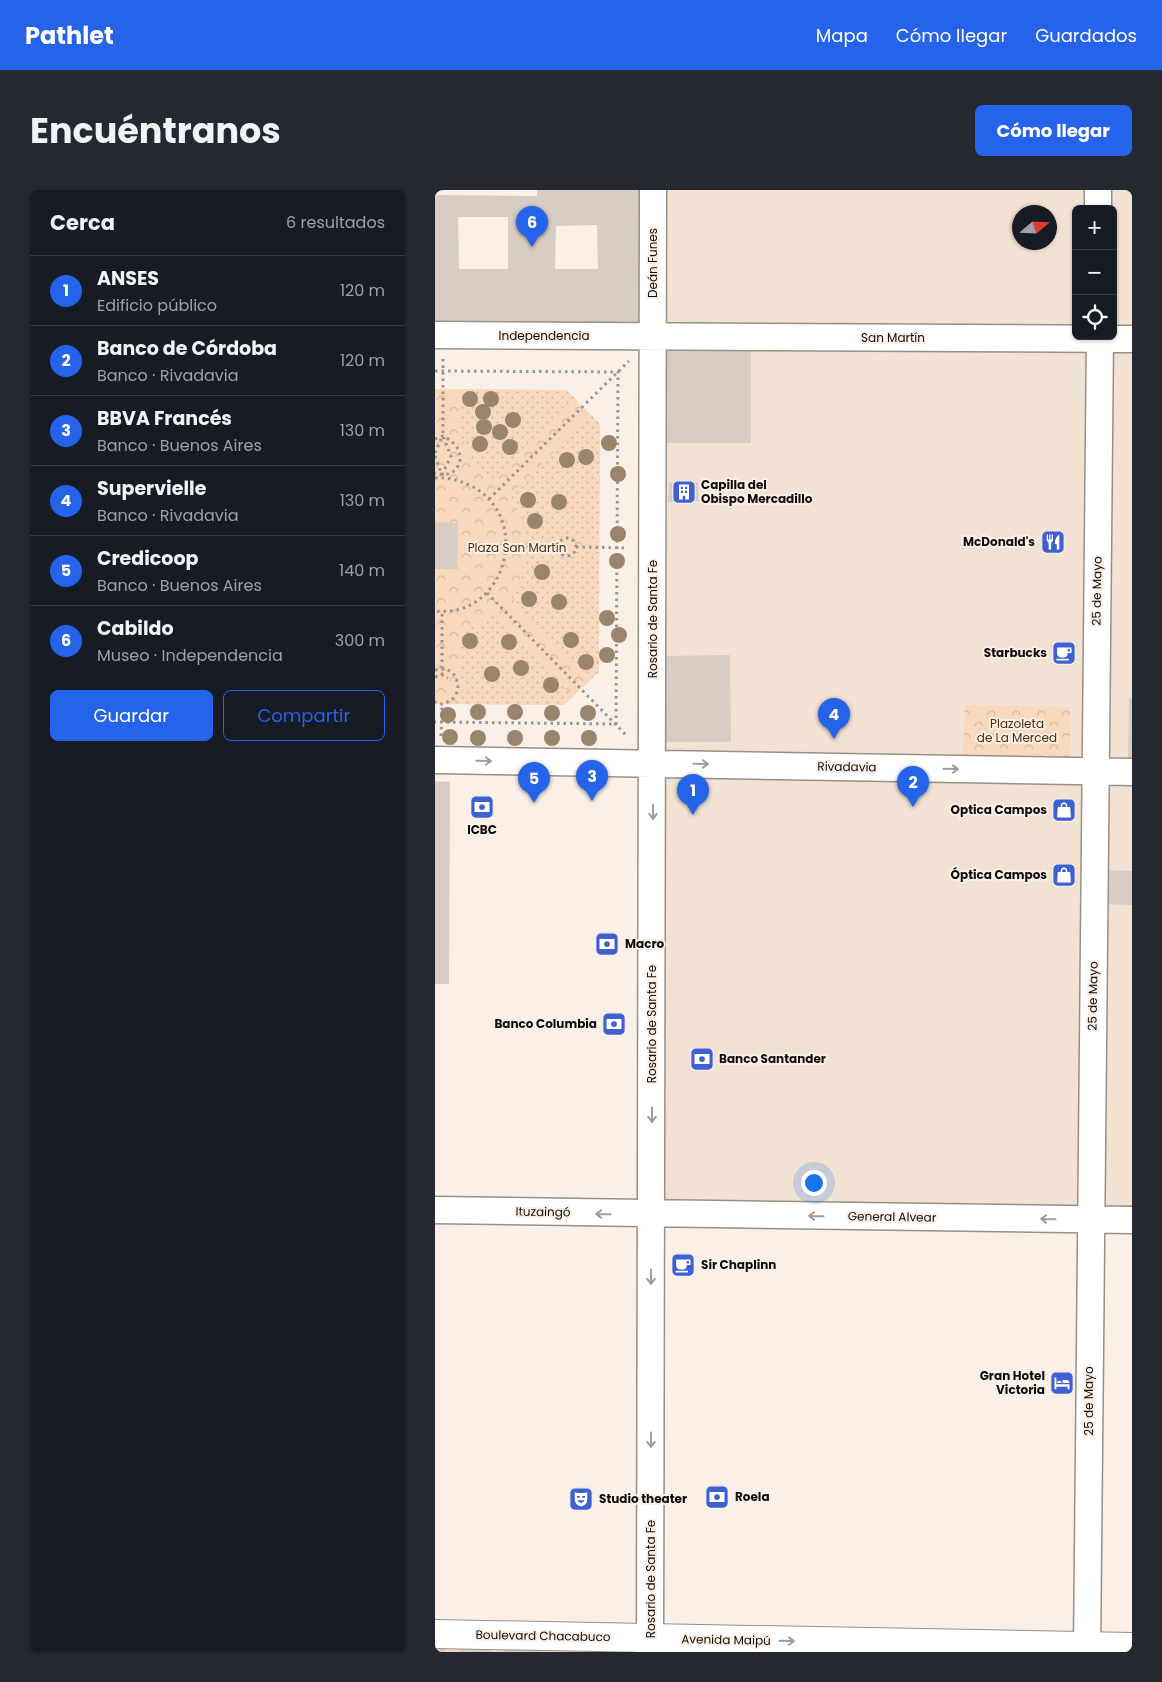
<!DOCTYPE html>
<html lang="es">
<meta charset="utf-8">
<style>
:root{--surface:#171b24;--page:#242831;--text:#f1f3f6;--muted:#9ea1a6;--line:#363941;--accent:#2563eb}
body{margin:0;font-family:Poppins,sans-serif;background:var(--page);color:var(--text)}
.controls{position:absolute;right:15px;top:15px;display:grid;overflow:hidden;border-radius:8px;box-shadow:0 1px 4px #0004}
.controls button{width:45px;height:45px;display:grid;place-items:center;padding:0;border:0;border-bottom:1px solid var(--line);background:var(--surface);color:var(--text);font:25px sans-serif}
.compass{position:absolute;left:577px;top:15px;width:45px;height:45px;border-radius:50%;background:var(--surface);box-shadow:0 1px 4px #0004;rotate:71deg}
.you{position:absolute;left:378px;top:992px;width:18px;height:18px;margin:-12px;border:4px solid #fff;border-radius:50%;background:#1a73e8;box-shadow:0 0 0 8px #1a73e833}
.badge{display:grid;place-items:center;width:32px;height:32px;border-radius:50%;background:var(--accent);color:#fff;font-size:16px;font-weight:700}
.pin{position:absolute;translate:-50% -41px;filter:drop-shadow(0 1px 2px #0008)}
.pin::after{content:'';position:absolute;top:26px;width:18px;height:15px;background:inherit;clip-path:polygon(0 0,100% 0,50% 100%)}
.list{margin:0;padding:0;list-style:none}
h2{display:flex;justify-content:space-between;align-items:center;height:65px;margin:0;padding:0 20px;font-size:21px}
h2 small{font-size:16px;font-weight:400;color:var(--muted)}
.list li{display:grid;grid-template-columns:32px 1fr auto;gap:15px;align-items:center;box-sizing:border-box;height:70px;padding:0 20px;border-top:1px solid var(--line)}
.list b{display:block;font-size:19px;white-space:nowrap}
.list p{margin:0;font-size:16px;white-space:nowrap;color:var(--muted)}
.list em{font-size:16px;font-style:normal;color:var(--muted)}
.actions{display:flex;gap:10px;padding:15px 20px}
.actions a{flex:1;padding:11px 0;border:1px solid var(--accent);border-radius:8px;text-align:center;font-size:18px;color:var(--accent)}
.actions .main{background:var(--accent);color:#fff}
.icon{flex:none;width:28px;height:28px;fill:none;stroke:currentColor;stroke-width:2;stroke-linecap:round;stroke-linejoin:round}
.map{position:relative;flex:none;width:697px;height:1462px;overflow:hidden;border-radius:8px}
header{display:flex;align-items:center;gap:30px;box-sizing:border-box;height:70px;padding:0 25px;background:var(--accent);color:#fff}
header strong{font-size:24px}
nav{display:flex;gap:28px;margin-inline-start:auto;font-size:18px}
.intro{display:flex;align-items:center;justify-content:space-between;box-sizing:border-box;height:120px;padding:0 30px}
h1{margin:0;font-size:35px}
.button{padding:12px 22px;border-radius:8px;background:var(--accent);color:#fff;font-size:18px;font-weight:700}
main{display:flex;gap:30px;padding:0 30px}
aside{flex:1;background:var(--surface);border-radius:8px;box-shadow:0 1px 4px #0004}
.map>svg:first-child{display:block}
</style>
<header>
<strong>Pathlet</strong>
<nav><a>Mapa</a><a>Cómo llegar</a><a>Guardados</a></nav>
</header>
<div class="intro"><h1>Encuéntranos</h1><a class="button">Cómo llegar</a></div>
<main>
<aside>
<h2>Cerca<small>6 resultados</small></h2>
<ul class="list">
<li><span class="badge">1</span><div><b>ANSES</b><p>Edificio público</p></div><em>120 m</em></li>
<li><span class="badge">2</span><div><b>Banco de Córdoba</b><p>Banco · Rivadavia</p></div><em>120 m</em></li>
<li><span class="badge">3</span><div><b>BBVA Francés</b><p>Banco · Buenos Aires</p></div><em>130 m</em></li>
<li><span class="badge">4</span><div><b>Supervielle</b><p>Banco · Rivadavia</p></div><em>130 m</em></li>
<li><span class="badge">5</span><div><b>Credicoop</b><p>Banco · Buenos Aires</p></div><em>140 m</em></li>
<li><span class="badge">6</span><div><b>Cabildo</b><p>Museo · Independencia</p></div><em>300 m</em></li>
</ul>
<div class="actions"><a class="main">Guardar</a><a>Compartir</a></div>
</aside>
<div class="map">
<svg width="697" height="1462" viewBox="0 0 697 1462">
<defs>
<pattern id="park-crowns" width="20" height="18" patternUnits="userSpaceOnUse" patternTransform="scale(1.25)"><rect width="20" height="18" fill="#f8d9bd"/><path d="M2 6a3 3 0 1 1 6 0M12 15a3 3 0 1 1 6 0" fill="none" stroke="#d3b9a1"/></pattern>
<pattern id="garden-dots" width="8" height="8" patternUnits="userSpaceOnUse" patternTransform="scale(1.25)"><rect width="8" height="8" fill="#f8d9bd"/><path d="M2 2h.1M6 6h.1" fill="none" stroke="#d3b9a1" stroke-width="1.8" stroke-linecap="round"/></pattern>
</defs>
<rect width="100%" height="100%" fill="#faf0e7"/>
<path fill="#f2e2d3" fill-rule="evenodd" d="M218 0H697V1030L217 1025ZM641 19H678V146H641ZM584 22H614V52H584Z"/>
<path fill="url(#park-crowns)" d="M0 199 131 200 165 234 164 482 129 515 0 514Z
M530 515 635 517V567L528 565Z
M0 1455 166 1456V1462H0Z"/>
<path fill="url(#garden-dots)" d="M26 199 131 200 140 208 59 289 34 275V258L25 246Z
M156 225 165 234 164 352H142L133 346 124 349 122 352H91L85 324 75 305Z
M92 362C99 362 115 359 121 362 129 366 132 374 141 362H164V482L156 489 76 407 85 389Z
M58 425 138 506 129 515 30 514 24 510 29 499 24 482V441L40 436Z"/>
<path fill="#d7cdc4" fill-rule="evenodd" d="M102 0H210L209 138 0 137V5L102 6ZM23 27H73V79H24ZM162 35 163 79H120L121 36Z
M224 156H316V253H224Z
M263 292 264 311 233 312 234 293Z
M0 332 23 333 22 379H0Z
M295 465 296 552H229L228 466Z
M694 508H697V573H693Z
M0 591 15 592 14 794H0Z
M666 680 697 681V715L665 714Z
M0 1455H10V1462H0Z
M25 1455H56V1462H25Z
M69 1456H107V1462H69Z"/>
<g fill="none" stroke-linecap="round" stroke-linejoin="round">
<g stroke="#988f86" stroke-width="29">
<path id="minor" d="M663 0V19
M0 145 697 149
M0 570 697 582
M0 1020 697 1030
M215 1462 218 0
M652 1462 665 146"/>
</g>
<g stroke="#988f86" stroke-width="30">
<path id="major" d="M0 1444 697 1457"/>
</g>
<path stroke="#9c948e" stroke-width="3" stroke-dasharray="2.5 4" stroke-linecap="butt" d="M0 181 183 182 181 534 0 532
M0 249 8 246C38 260 24 292 0 283
M0 263 7 247
M0 266 7 285
M7 285 16 266 8 246V169
M0 288C12 287 23 290 34 295 99 325 72 429 0 421
M54 309 194 171
M123 357a9 9 0 1 1 18 0a9 9 0 1 1-18 0Z
M72 357H123
M141 357 193 358
M52 403 193 547
M0 480 10 479 17 482C28 496 23 510 7 514L0 512
M7 485V422
M0 487 7 485 13 488
M6 546 7 514"/>
<use href="#minor" stroke="#fff" stroke-width="26"/>
<use href="#major" stroke="#fff" stroke-width="28"/>
</g>
<g fill="#9a846c">
<circle cx="35" cy="209" r="8"/>
<circle cx="56" cy="209" r="8"/>
<circle cx="48" cy="222" r="8"/>
<circle cx="78" cy="230" r="8"/>
<circle cx="49" cy="237" r="8"/>
<circle cx="65" cy="242" r="8"/>
<circle cx="174" cy="253" r="8"/>
<circle cx="45" cy="254" r="8"/>
<circle cx="75" cy="257" r="8"/>
<circle cx="151" cy="267" r="8"/>
<circle cx="132" cy="270" r="8"/>
<circle cx="183" cy="284" r="8"/>
<circle cx="93" cy="310" r="8"/>
<circle cx="124" cy="312" r="8"/>
<circle cx="100" cy="331" r="8"/>
<circle cx="183" cy="344" r="8"/>
<circle cx="182" cy="371" r="8"/>
<circle cx="107" cy="382" r="8"/>
<circle cx="94" cy="409" r="8"/>
<circle cx="124" cy="412" r="8"/>
<circle cx="172" cy="428" r="8"/>
<circle cx="184" cy="445" r="8"/>
<circle cx="136" cy="450" r="8"/>
<circle cx="35" cy="451" r="8"/>
<circle cx="74" cy="452" r="8"/>
<circle cx="172" cy="465" r="8"/>
<circle cx="151" cy="472" r="8"/>
<circle cx="86" cy="478" r="8"/>
<circle cx="57" cy="484" r="8"/>
<circle cx="116" cy="495" r="8"/>
<circle cx="43" cy="522" r="8"/>
<circle cx="80" cy="522" r="8"/>
<circle cx="117" cy="523" r="8"/>
<circle cx="153" cy="523" r="8"/>
<circle cx="13" cy="525" r="8"/>
<circle cx="15" cy="547" r="8"/>
<circle cx="43" cy="548" r="8"/>
<circle cx="80" cy="548" r="8"/>
<circle cx="117" cy="548" r="8"/>
<circle cx="154" cy="548" r="8"/>
</g>
<defs><path id="oneway-shaft" d="M-6 0H5M1.5-3L5.5 0L1.5 3" fill="none" stroke-width="1.6" stroke-linecap="round" stroke-linejoin="round" transform="scale(1.25)"/></defs>
<g stroke="#9f9d9c">
<use href="#oneway-shaft" transform="translate(49 571) rotate(1)"/>
<use href="#oneway-shaft" transform="translate(266 574) rotate(1)"/>
<use href="#oneway-shaft" transform="translate(516 579) rotate(1)"/>
<use href="#oneway-shaft" transform="translate(218 622) rotate(90)"/>
<use href="#oneway-shaft" transform="translate(217 925) rotate(90)"/>
<use href="#oneway-shaft" transform="translate(168 1024) rotate(-179)"/>
<use href="#oneway-shaft" transform="translate(381 1026) rotate(-179)"/>
<use href="#oneway-shaft" transform="translate(613 1029) rotate(-179)"/>
<use href="#oneway-shaft" transform="translate(216 1087) rotate(90)"/>
<use href="#oneway-shaft" transform="translate(216 1250) rotate(90)"/>
<use href="#oneway-shaft" transform="translate(352 1451) rotate(1)"/>
</g>
<defs>
<g id="building-square" transform="scale(1.25)"><rect x="-9" y="-9" width="18" height="18" rx="4" fill="#3e60d2" stroke="#faf0e7"/><path d="M-4-6H4V6H1V3H-1V6H-4ZM-2.5-4.3h1.7v1.8h-1.7ZM.8-4.3h1.7v1.8H.8ZM-2.5-1h1.7V.8h-1.7ZM.8-1h1.7V.8H.8Z" fill="#fff"/></g>
<g id="restaurant-square" transform="scale(1.25)"><rect x="-9" y="-9" width="18" height="18" rx="4" fill="#3e60d2" stroke="#faf0e7"/><path d="M-5-6h1v4h1v-4h1v4h1v-4h1v5L-1.5 .5V6h-2V.5L-5-1ZM5-6V6H3V1.5H1.5Q1.5-4 5-6Z" fill="#fff"/></g>
<g id="cafe-square" transform="scale(1.25)"><rect x="-9" y="-9" width="18" height="18" rx="4" fill="#3e60d2" stroke="#faf0e7"/><path d="M-5.5-4.5H6V0H3Q3 3.5 0 3.5H-2.5Q-5.5 3.5-5.5 0ZM3-3.2v2h1.7v-2ZM-6 4.5H4V6H-6Z" fill="#fff"/></g>
<g id="bank-square" transform="scale(1.25)"><rect x="-9" y="-9" width="18" height="18" rx="4" fill="#3e60d2" stroke="#faf0e7"/><path d="M-6-4H6V4H-6ZM0-2.3a2.3 2.3 0 1 0 0 4.6a2.3 2.3 0 1 0 0-4.6Z" fill="#fff"/></g>
<g id="shop-square" transform="scale(1.25)"><rect x="-9" y="-9" width="18" height="18" rx="4" fill="#3e60d2" stroke="#faf0e7"/><path d="M-5-2.5h2.3a2.7 3.5 0 0 1 5.4 0H5L5.5 6h-11ZM-1.5-2.5h3a1.5 2.3 0 0 0-3 0Z" fill="#fff"/></g>
<g id="hotel-square" transform="scale(1.25)"><rect x="-9" y="-9" width="18" height="18" rx="4" fill="#3e60d2" stroke="#faf0e7"/><path d="M-6-4.5h1.5V1H6V5H4.5V3h-9V5H-6ZM-4 0a1.8 1.8 0 1 1 3.6 0ZM.5 0V-2.5h3Q6-2.5 6 0Z" fill="#fff"/></g>
<g id="theatre-square" transform="scale(1.25)"><rect x="-9" y="-9" width="18" height="18" rx="4" fill="#3e60d2" stroke="#faf0e7"/><path d="M-5-5.5Q0-4 5-5.5V0Q5 5 0 6Q-5 5-5 0ZM-3.3-2.5H-1v1.5H-3.3ZM1-2.5H3.3v1.5H1ZM-2.8 1Q0 5.5 2.8 1Z" fill="#fff"/></g>
</defs>
<g fill-rule="evenodd">
<use href="#building-square" x="249" y="302"/>
<use href="#restaurant-square" x="618" y="352"/>
<use href="#cafe-square" x="629" y="463"/>
<use href="#bank-square" x="47" y="617"/>
<use href="#shop-square" x="629" y="620"/>
<use href="#shop-square" x="629" y="685"/>
<use href="#bank-square" x="172" y="754"/>
<use href="#bank-square" x="179" y="834"/>
<use href="#bank-square" x="267" y="869"/>
<use href="#cafe-square" x="248" y="1075"/>
<use href="#hotel-square" x="627" y="1193"/>
<use href="#bank-square" x="282" y="1307"/>
<use href="#theatre-square" x="146" y="1309"/>
</g>
<g text-anchor="middle" stroke-width="4" stroke-linejoin="round" paint-order="stroke">
<g font-size="12" fill="#0e0b08" stroke="#faf0e7">
<text transform="translate(218 73) rotate(-90)" y="4">Deán Funes</text>
<text x="109" y="150">Independencia</text>
<text x="458" y="152">San Martín</text>
<text transform="translate(662 401) rotate(-89)" y="4">25 de Mayo</text>
<text transform="translate(218 429) rotate(-90)" y="4">Rosario de Santa Fe</text>
<text transform="translate(412 577) rotate(1)" y="4">Rivadavia</text>
<text transform="translate(658 806) rotate(-89)" y="4">25 de Mayo</text>
<text transform="translate(217 834) rotate(-90)" y="4">Rosario de Santa Fe</text>
<text transform="translate(108 1022) rotate(1)" y="4">Ituzaingó</text>
<text transform="translate(457 1027) rotate(1)" y="4">General Alvear</text>
<text transform="translate(654 1211) rotate(-90)" y="4">25 de Mayo</text>
<text transform="translate(216 1389) rotate(-90)" y="4">Rosario de Santa Fe</text>
<text transform="translate(108 1446) rotate(1)" y="4">Boulevard Chacabuco</text>
<text transform="translate(291 1450) rotate(1)" y="4">Avenida Maipú</text>
</g>
<g font-size="12" font-weight="bold" fill="#0e0b08" stroke="#faf0e7" text-anchor="start">
<text x="266" y="299">Capilla del<tspan x="266" dy="14">Obispo Mercadillo</tspan></text>
<text x="600" y="356" text-anchor="end">McDonald's</text>
<text x="612" y="467" text-anchor="end">Starbucks</text>
<text x="612" y="624" text-anchor="end">Optica Campos</text>
<text x="47" y="644" text-anchor="middle">ICBC</text>
<text x="612" y="689" text-anchor="end">Óptica Campos</text>
<text x="190" y="758">Macro</text>
<text x="162" y="838" text-anchor="end">Banco Columbia</text>
<text x="284" y="873">Banco Santander</text>
<text x="266" y="1079">Sir Chaplinn</text>
<text x="610" y="1190" text-anchor="end">Gran Hotel<tspan x="610" dy="14">Victoria</tspan></text>
<text x="300" y="1311">Roela</text>
<text x="164" y="1313">Studio theater</text>
</g>
<g font-size="12" fill="#4c2c07" stroke="#faf0e7">
<text x="82" y="362">Plaza San Martín</text>
<text x="582" y="538">Plazoleta<tspan x="582" dy="14">de La Merced</tspan></text>
</g>
</g>
</svg>
<div class="controls">
<button>+</button>
<button>−</button>
<button><svg class="icon" aria-label="locate" viewBox="0 0 24 24"><circle cx="12" cy="12" r="6"/><path d="M12 2v4M12 18v4M2 12h4M18 12h4"/></svg></button>
</div>
<svg class="compass" viewBox="-18 -18 36 36"><path d="M0-13l5 13h-10z" fill="#e53935"/><path d="M0 13l5-13h-10z" fill="#9ea1a6"/></svg>
<div class="you"></div>
<div class="pin badge" style="left:258px;top:625px">1</div>
<div class="pin badge" style="left:478px;top:617px">2</div>
<div class="pin badge" style="left:157px;top:611px">3</div>
<div class="pin badge" style="left:399px;top:549px">4</div>
<div class="pin badge" style="left:99px;top:613px">5</div>
<div class="pin badge" style="left:97px;top:57px">6</div>
</div>
</main>
